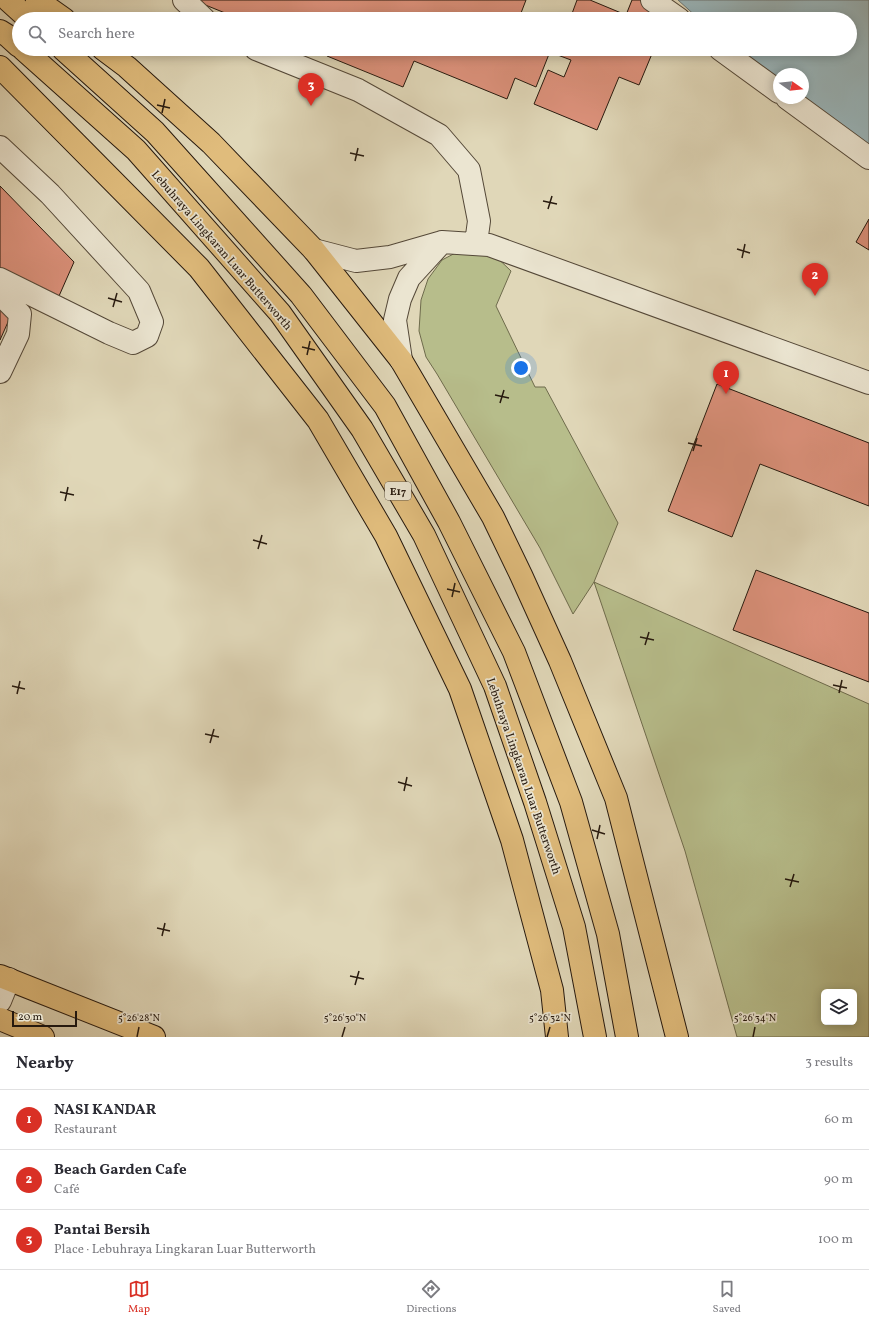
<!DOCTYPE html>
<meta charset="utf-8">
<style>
:root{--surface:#fff;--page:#f2f2f3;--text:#2b2b33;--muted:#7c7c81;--line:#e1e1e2;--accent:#d93025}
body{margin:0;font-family:Vollkorn,serif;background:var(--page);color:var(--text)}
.controls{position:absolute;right:12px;bottom:12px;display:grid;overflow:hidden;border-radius:6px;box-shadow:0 2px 10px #0003}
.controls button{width:36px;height:36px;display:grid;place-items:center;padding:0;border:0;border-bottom:1px solid var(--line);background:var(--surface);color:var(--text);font:20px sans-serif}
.compass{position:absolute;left:773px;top:68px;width:36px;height:36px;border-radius:50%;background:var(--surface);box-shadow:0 2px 10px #0003;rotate:104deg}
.scale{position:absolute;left:12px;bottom:10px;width:65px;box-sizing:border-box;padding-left:4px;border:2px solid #26190e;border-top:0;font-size:11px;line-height:14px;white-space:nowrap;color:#26190e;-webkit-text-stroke:3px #ebe5d1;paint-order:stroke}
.you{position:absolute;left:521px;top:368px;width:14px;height:14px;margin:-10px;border:3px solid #fff;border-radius:50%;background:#1a73e8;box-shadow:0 0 0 6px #1a73e833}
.badge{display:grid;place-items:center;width:26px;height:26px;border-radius:50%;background:var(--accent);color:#fff;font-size:13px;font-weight:700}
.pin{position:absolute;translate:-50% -33px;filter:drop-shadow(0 1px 2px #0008)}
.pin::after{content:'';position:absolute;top:21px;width:14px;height:12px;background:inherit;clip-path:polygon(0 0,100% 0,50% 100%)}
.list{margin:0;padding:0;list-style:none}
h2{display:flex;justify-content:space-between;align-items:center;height:52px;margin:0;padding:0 16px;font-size:17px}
h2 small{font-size:13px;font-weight:400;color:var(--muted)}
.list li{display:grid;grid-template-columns:26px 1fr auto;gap:12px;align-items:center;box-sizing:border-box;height:60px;padding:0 16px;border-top:1px solid var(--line)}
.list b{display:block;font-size:15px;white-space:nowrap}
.list p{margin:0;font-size:13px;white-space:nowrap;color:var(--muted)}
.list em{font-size:13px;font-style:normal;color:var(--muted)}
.icon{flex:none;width:22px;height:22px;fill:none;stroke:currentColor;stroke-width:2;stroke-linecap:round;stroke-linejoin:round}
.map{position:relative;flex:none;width:869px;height:1037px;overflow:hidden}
.search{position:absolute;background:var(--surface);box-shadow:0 2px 10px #0003;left:12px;right:12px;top:12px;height:44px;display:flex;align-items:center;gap:10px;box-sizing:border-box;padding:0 14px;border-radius:22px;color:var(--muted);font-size:15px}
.sheet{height:232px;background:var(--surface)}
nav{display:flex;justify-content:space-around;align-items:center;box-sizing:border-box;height:56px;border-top:1px solid var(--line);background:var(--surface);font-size:11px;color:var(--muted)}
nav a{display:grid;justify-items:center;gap:2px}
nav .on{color:var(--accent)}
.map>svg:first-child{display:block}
</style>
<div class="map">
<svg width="869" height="1037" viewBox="0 0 869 1037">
<rect width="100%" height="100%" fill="#e0d7b8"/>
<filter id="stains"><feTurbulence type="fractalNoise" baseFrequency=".005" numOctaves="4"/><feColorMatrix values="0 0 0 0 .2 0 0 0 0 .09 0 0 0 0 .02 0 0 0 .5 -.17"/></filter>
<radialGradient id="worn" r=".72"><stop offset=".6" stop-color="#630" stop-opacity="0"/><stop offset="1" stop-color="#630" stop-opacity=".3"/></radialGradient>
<path fill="#b7bd8b" stroke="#6e6b4c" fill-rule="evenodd" d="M485 246 511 271 496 306 535 387H545L618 523 594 582 869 704V1037H737L685 851 594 582 573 614 540 548 437 374 426 357 419 331 421 300 428 279 442 260 463 249ZM824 992H854V1022H824Z"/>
<path fill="#9ab6bb" stroke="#6c7776" d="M678 0H869V151L803 98V74H779V87L731 49H850V19H699Z"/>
<path fill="#dc917b" stroke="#26190e" d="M193 0H526L521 13 535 19H300L296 17 295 19H240Z
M577 0H590L626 15 632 0H657L649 19H570Z
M330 49H551L536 87 515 78 507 99 414 61 403 87 327 56Z
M557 49H654L639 85 619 77 597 130 534 104 548 70 564 77 571 60 555 54Z
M0 186 74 262 59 296 0 268Z
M869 219V250L856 242Z
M0 307 12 313 0 340Z
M717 384 869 443V506L760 464 732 537 668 511Z
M756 570 869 613V682L733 630Z"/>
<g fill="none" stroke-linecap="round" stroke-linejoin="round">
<g stroke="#544838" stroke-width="24">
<path id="minor" d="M184 0 204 19
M652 0 679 19
M256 49 358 90 439 135 469 170 479 221 476 243
M720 49 779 92
M787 98 869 158
M0 147 50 194 139 291 152 322 147 336 133 343 109 333 0 279
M314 250 356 261 390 257 442 242 489 245 869 383
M0 298 6 300 20 314 18 334 0 372
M401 360 395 320 400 299 409 278 442 242
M0 1001 9 979"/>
</g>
<g stroke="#26190e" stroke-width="24">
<path id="major" d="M0 976 154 1037
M0 1019 43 1037"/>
</g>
<g stroke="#26190e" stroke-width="24">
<path id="highway" d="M8 0 29 19
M37 0 64 19
M0 31 8 36 19 46
M23 49 136 150 280 313 362 429 424 535 495 686 535 802 574 927 595 1037
M63 49 155 132 301 295 385 406 449 522 514 652 571 802 608 934 627 1037
M103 49 127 67 211 143 314 250 401 360 493 517 521 575 560 661 616 798 677 1037
M0 67 199 268 318 420 386 536 460 689 512 840 552 990 557 1037"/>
</g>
<use href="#minor" stroke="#ebe5d1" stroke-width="22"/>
<use href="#major" stroke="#e0bc7c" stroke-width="22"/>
<use href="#highway" stroke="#e0bc7c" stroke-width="22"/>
</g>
<path fill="none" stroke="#26190e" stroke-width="1.5" d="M157 105 170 108M162 113 165 99M350 153 364 156M355 161 358 148M543 201 557 204M548 209 552 196M737 249 750 253M742 258 745 244M108 298 122 302M113 307 117 293M302 347 315 350M307 355 310 341M495 395 509 398M500 403 504 390M688 443 702 446M693 451 697 438M60 492 74 495M65 501 68 487M253 540 267 544M258 549 262 535M447 589 460 592M452 597 455 583M640 637 654 640M645 645 649 632M833 685 847 688M12 686 25 689M839 693 842 680M17 694 20 681M205 734 219 737M210 743 214 729M398 782 412 786M404 791 407 777M592 830 605 834M597 839 600 825M785 879 799 882M790 887 794 874M157 928 170 931M162 936 165 923M350 976 364 979M355 985 359 971M137 1037 139 1027M342 1037 345 1027M547 1037 550 1027M753 1037 755 1027"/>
<g text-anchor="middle" stroke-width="3.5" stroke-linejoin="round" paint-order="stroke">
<rect fill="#ebe5d1" stroke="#615648" stroke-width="1" x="385" y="482" width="26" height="18" rx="3"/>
<g font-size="11" font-weight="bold" fill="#26190e">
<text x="398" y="495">E17</text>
</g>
<g font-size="12" fill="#26190e" stroke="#ebe5d1">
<text transform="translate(222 250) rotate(49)" y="4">Lebuhraya Lingkaran Luar Butterworth</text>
<text transform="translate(524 776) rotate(71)" y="4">Lebuhraya Lingkaran Luar Butterworth</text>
</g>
</g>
<g font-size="10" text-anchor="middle" fill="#26190e" stroke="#ebe5d1" stroke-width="3.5" stroke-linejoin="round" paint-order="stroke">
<text x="139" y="1021">5°26'28"N</text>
<text x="345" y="1021">5°26'30"N</text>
<text x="550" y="1021">5°26'32"N</text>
<text x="755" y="1021">5°26'34"N</text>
</g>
<rect width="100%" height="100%" filter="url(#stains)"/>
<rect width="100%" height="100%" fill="url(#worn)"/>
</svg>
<div class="controls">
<button><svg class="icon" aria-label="layers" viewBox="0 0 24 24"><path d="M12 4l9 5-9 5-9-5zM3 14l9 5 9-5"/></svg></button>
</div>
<svg class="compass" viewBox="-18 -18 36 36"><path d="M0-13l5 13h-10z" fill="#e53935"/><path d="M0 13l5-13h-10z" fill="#7c7c81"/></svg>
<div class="scale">20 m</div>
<div class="you"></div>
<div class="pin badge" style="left:726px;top:394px">1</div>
<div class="pin badge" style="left:815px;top:296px">2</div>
<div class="pin badge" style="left:311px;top:106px">3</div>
<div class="search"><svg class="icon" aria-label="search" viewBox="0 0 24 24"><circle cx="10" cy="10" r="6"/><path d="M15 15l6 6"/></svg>Search here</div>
</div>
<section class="sheet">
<h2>Nearby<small>3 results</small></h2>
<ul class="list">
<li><span class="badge">1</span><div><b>NASI KANDAR</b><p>Restaurant</p></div><em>60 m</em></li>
<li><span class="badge">2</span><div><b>Beach Garden Cafe</b><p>Café</p></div><em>90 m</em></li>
<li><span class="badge">3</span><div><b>Pantai Bersih</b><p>Place · Lebuhraya Lingkaran Luar Butterworth</p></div><em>100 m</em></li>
</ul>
</section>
<nav>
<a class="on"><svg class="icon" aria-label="map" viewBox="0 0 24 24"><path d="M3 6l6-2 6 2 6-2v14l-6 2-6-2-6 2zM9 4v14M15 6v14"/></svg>Map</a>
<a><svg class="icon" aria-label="directions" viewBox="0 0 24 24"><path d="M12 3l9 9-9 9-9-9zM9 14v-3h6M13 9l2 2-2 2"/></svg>Directions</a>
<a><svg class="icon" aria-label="saved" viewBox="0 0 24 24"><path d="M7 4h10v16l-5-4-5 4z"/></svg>Saved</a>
</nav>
